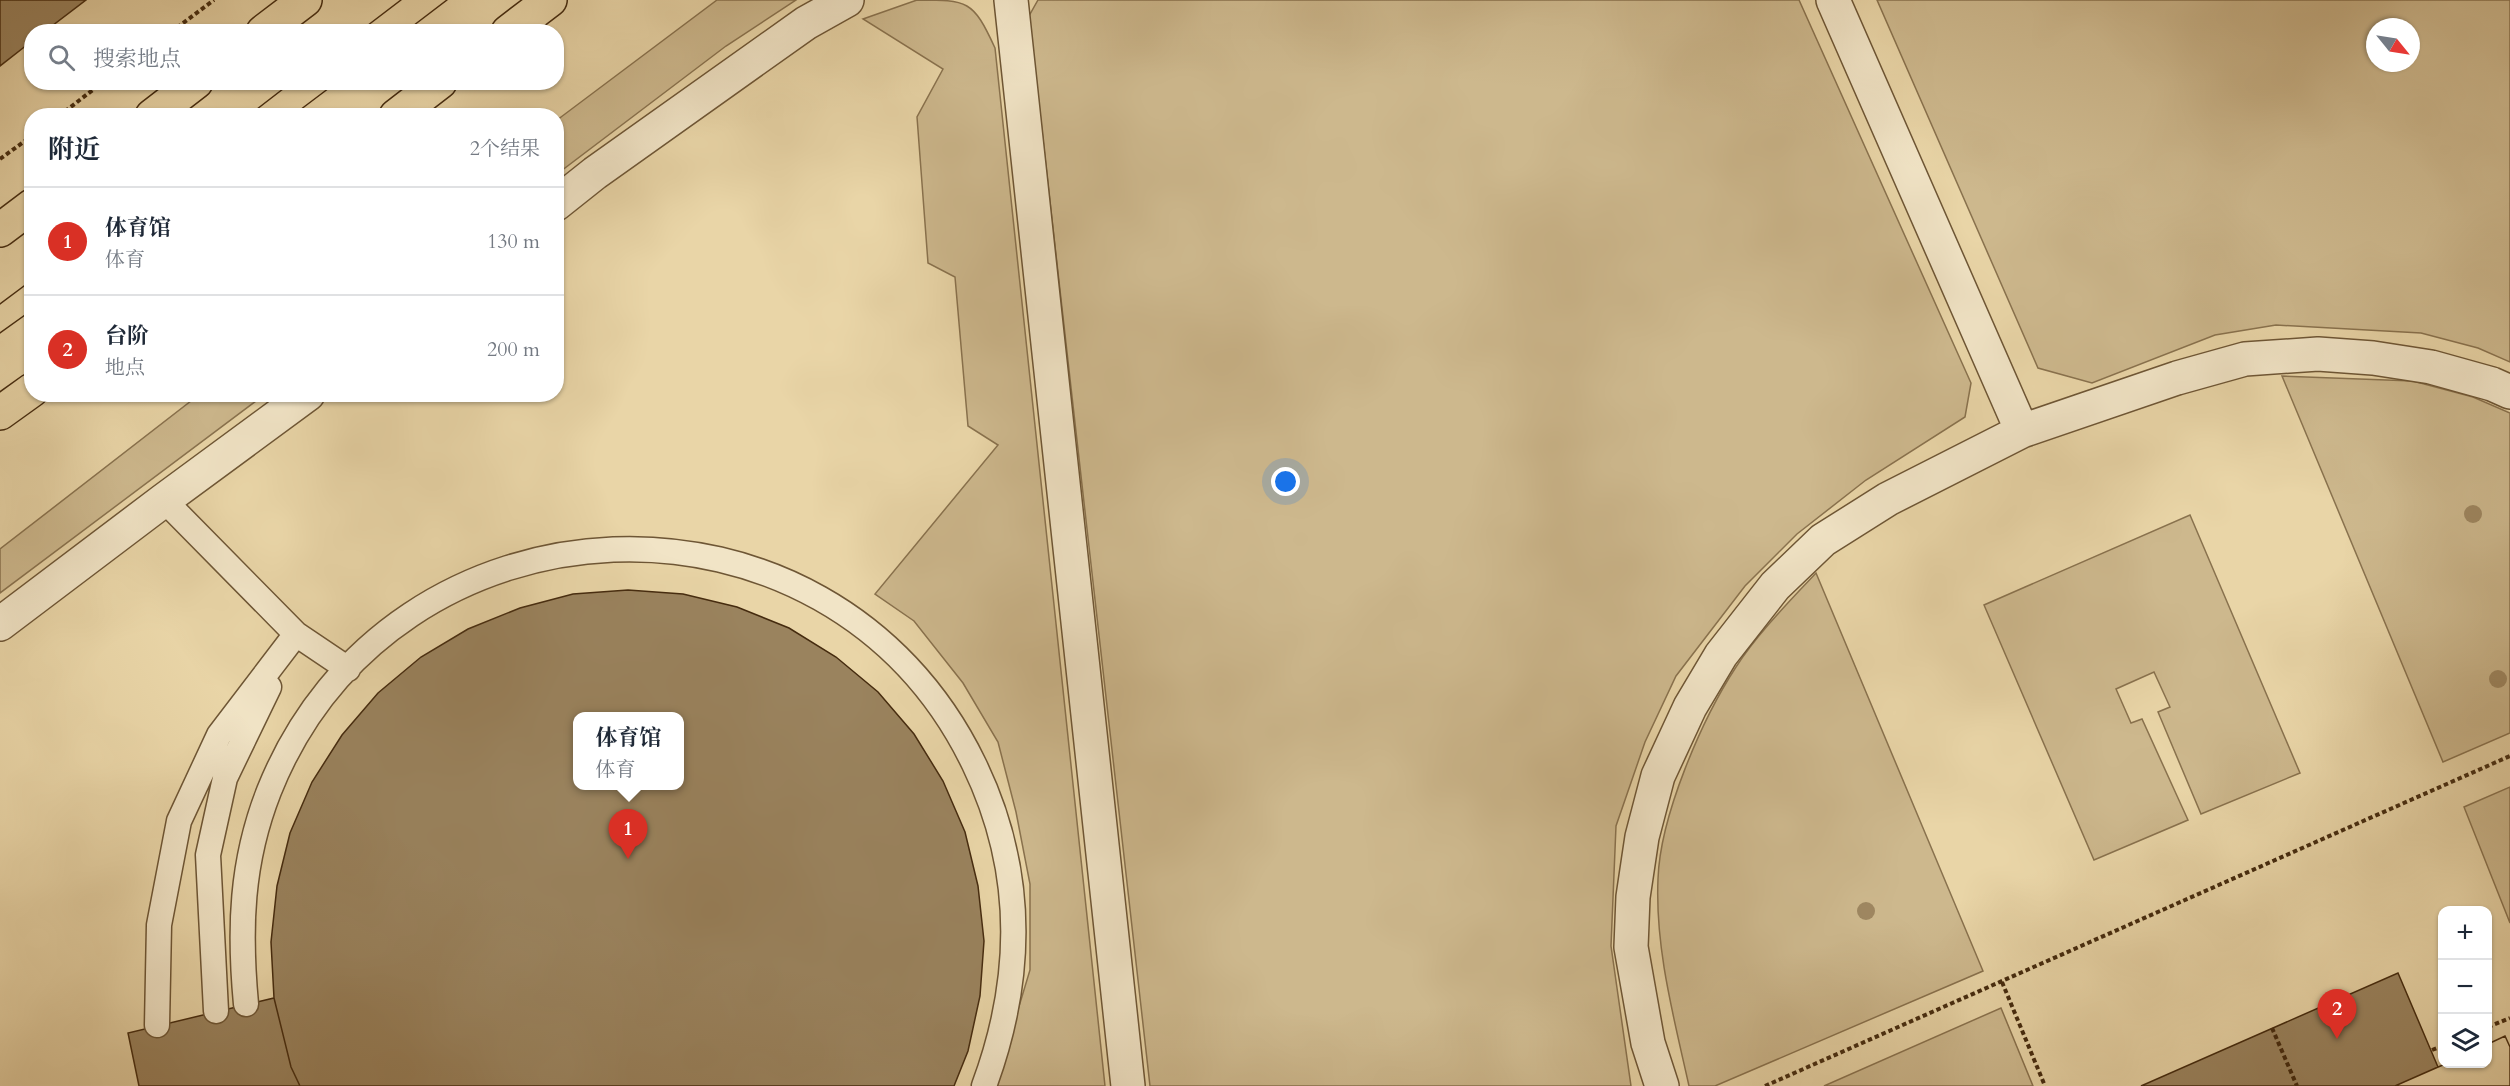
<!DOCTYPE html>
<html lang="zh">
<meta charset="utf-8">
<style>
:root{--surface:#fff;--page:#f6f6f7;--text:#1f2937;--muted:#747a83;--line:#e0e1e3;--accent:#d93025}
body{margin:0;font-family:Cardo,"Noto Serif SC",serif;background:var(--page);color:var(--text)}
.controls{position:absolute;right:18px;bottom:18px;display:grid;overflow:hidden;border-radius:12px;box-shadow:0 2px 4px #0004}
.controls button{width:54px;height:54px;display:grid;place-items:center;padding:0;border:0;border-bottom:2px solid var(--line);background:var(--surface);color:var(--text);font:30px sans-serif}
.compass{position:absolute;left:2366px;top:18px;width:54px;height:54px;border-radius:50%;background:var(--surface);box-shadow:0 2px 4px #0004;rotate:120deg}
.you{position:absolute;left:1286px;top:482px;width:21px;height:21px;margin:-15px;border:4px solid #fff;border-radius:50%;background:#1a73e8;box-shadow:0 0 0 9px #1a73e833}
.badge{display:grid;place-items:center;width:39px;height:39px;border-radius:50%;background:var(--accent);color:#fff;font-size:20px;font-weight:700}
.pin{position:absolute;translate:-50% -50px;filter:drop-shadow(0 2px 3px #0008)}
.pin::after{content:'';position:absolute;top:32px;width:21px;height:18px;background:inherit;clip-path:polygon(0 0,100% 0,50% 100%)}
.popup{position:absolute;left:573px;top:712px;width:111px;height:78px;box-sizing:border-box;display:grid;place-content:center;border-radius:12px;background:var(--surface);filter:drop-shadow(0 2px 4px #0005);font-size:20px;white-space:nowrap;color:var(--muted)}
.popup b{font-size:22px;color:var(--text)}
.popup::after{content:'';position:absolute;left:50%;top:100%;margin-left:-12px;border:12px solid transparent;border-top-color:var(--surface)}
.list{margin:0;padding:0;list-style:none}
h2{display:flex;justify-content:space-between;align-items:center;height:78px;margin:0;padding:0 24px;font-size:26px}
h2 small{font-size:20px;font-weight:400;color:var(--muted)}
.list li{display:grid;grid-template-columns:39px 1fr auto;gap:18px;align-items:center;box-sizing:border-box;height:108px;padding:0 24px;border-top:2px solid var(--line)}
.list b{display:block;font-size:22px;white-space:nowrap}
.list p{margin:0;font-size:20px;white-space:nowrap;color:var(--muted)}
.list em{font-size:20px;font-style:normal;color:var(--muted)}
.icon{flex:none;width:33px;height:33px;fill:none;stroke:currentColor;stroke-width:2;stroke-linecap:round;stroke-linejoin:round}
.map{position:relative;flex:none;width:2510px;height:1086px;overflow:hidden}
.search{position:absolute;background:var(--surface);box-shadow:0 2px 4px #0004;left:24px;top:24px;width:540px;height:66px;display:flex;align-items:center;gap:15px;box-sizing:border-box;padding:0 21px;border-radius:24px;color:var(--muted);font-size:22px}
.panel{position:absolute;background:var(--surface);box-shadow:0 2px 4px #0004;left:24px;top:108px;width:540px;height:294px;border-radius:24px}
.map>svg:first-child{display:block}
</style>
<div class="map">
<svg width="2510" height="1086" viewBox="0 0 2510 1086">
<rect width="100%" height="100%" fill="#e9d5a7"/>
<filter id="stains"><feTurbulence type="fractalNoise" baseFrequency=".00333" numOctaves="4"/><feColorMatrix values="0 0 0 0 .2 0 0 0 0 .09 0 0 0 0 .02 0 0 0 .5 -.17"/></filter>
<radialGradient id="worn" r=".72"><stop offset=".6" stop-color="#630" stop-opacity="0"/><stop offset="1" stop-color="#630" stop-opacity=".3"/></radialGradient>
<path fill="#cdb88d" stroke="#89724e" stroke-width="1.5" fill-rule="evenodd" d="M717 0H796L726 46 557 174V120Z
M917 0C968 0 973 0 995 48L1105 1086H995L1030 970V884L1016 812 998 742 963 683 914 621 875 594 998 445 968 426 955 277 928 263 917 117 943 69 863 19Z
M1038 0H1799L1971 383 1965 417 1866 480 1797 534 1745 586 1676 676 1645 742 1616 826 1611 946 1631 1086H1150L1029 16Z
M1877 0H2510V362L2478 348 2421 333 2276 325 2215 335 2092 383 2038 368ZM2375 27H2411V63H2375Z
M2282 376 2413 381 2473 397 2510 413V733L2443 762Z
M200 394 264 395 0 593V549Z
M2190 515 2300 773 2201 814 2158 712 2170 707 2154 672 2116 689 2131 723 2142 719 2188 820 2094 860 1984 605Z
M1816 573 1983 971 1715 1086H1689C1674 1018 1655 949 1658 879 1660 816 1702 719 1736 667 1758 633 1789 602 1816 573Z
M2510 787V923L2464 807Z
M2001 1008 2033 1086H1824Z"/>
<path fill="#9a835e" stroke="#452b0f" stroke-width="1.5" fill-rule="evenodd" d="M0 0H86L44 32H32V41L0 66Z
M628 590 683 594 737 607 789 628 836 657 878 692 914 734 943 781 965 832 978 886 984 941 980 996 968 1051 954 1086H300L291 1067 274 998 271 942 277 886 290 833 312 782 342 735 378 693 421 657 468 629 520 608 573 594ZM577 716H679V786H577Z
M2398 973 2438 1067 2395 1086H2141Z
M274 998 291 1067 300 1086H139L128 1033Z
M2505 1036 2510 1047V1086H2395L2445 1064H2488V1044Z
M2505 1036 2510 1047V1086H2395L2445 1064H2488V1044Z"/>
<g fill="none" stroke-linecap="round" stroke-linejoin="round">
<g stroke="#6e5635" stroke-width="27">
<path id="service" d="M164 500 296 634 348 669
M246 1004C239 929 241 862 269 791 392 483 829 464 974 764 1025 869 1024 978 984 1086
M216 1011 208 855 225 778 269 687
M157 1025 159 925 179 821 219 735 296 634"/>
</g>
<g stroke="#6e5635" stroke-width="36">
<path id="minor" d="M1011 0 1128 1086
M1833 0 2022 431
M556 204 595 173 806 23 847 0
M0 624 164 500 308 394
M1662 1086 1648 1043 1631 947 1633 897 1642 837 1658 776 1690 707 1721 655 1775 586 1823 540 1888 499 2022 431 2177 378 2245 359 2318 354 2373 358 2431 367 2492 384 2510 392"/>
</g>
<g stroke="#452b0f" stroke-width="36">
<path id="primary" d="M263 32 305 0
M508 32 550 0
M152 116 196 82
M396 116 440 82
M0 230 32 206
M0 413 32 390"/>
</g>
<path stroke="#452b0f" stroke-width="4" stroke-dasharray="4.5 3" stroke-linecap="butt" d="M171 32 214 0
M59 116 103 82
M0 159 32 136
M2002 982 2045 1086
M2488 1027 2510 1018
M2272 1028 2297 1086
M2432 1050 2442 1046
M1765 1086 2510 756"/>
<use href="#service" stroke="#f1e4c6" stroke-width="24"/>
<use href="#minor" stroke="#f1e4c6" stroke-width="33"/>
<use href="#primary" stroke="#e9d5a7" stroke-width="33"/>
<path stroke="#452b0f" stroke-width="1.5" d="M359 32 401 0
M405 32 447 0
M248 116 292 82
M292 116 337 82
M0 304 32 280
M0 333 32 310"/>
</g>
<g fill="#9e8761">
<circle cx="2473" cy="514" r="9"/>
<circle cx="2498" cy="679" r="9"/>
<circle cx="1866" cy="911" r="9"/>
</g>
<rect width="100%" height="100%" filter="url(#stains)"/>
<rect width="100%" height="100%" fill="url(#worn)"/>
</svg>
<div class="controls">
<button>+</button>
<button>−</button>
<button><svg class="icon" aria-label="layers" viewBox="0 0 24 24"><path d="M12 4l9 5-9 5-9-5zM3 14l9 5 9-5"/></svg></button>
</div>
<svg class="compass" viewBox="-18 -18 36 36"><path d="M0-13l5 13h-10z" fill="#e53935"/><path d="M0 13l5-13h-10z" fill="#747a83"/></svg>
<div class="you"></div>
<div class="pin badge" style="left:628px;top:859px">1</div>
<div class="popup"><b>体育馆</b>体育</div>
<div class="pin badge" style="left:2337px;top:1039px">2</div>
<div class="search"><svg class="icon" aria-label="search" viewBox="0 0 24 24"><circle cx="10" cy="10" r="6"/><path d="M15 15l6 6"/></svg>搜索地点</div>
<section class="panel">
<h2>附近<small>2个结果</small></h2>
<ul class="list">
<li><span class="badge">1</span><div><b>体育馆</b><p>体育</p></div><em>130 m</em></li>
<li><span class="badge">2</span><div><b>台阶</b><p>地点</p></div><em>200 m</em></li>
</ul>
</section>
</div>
